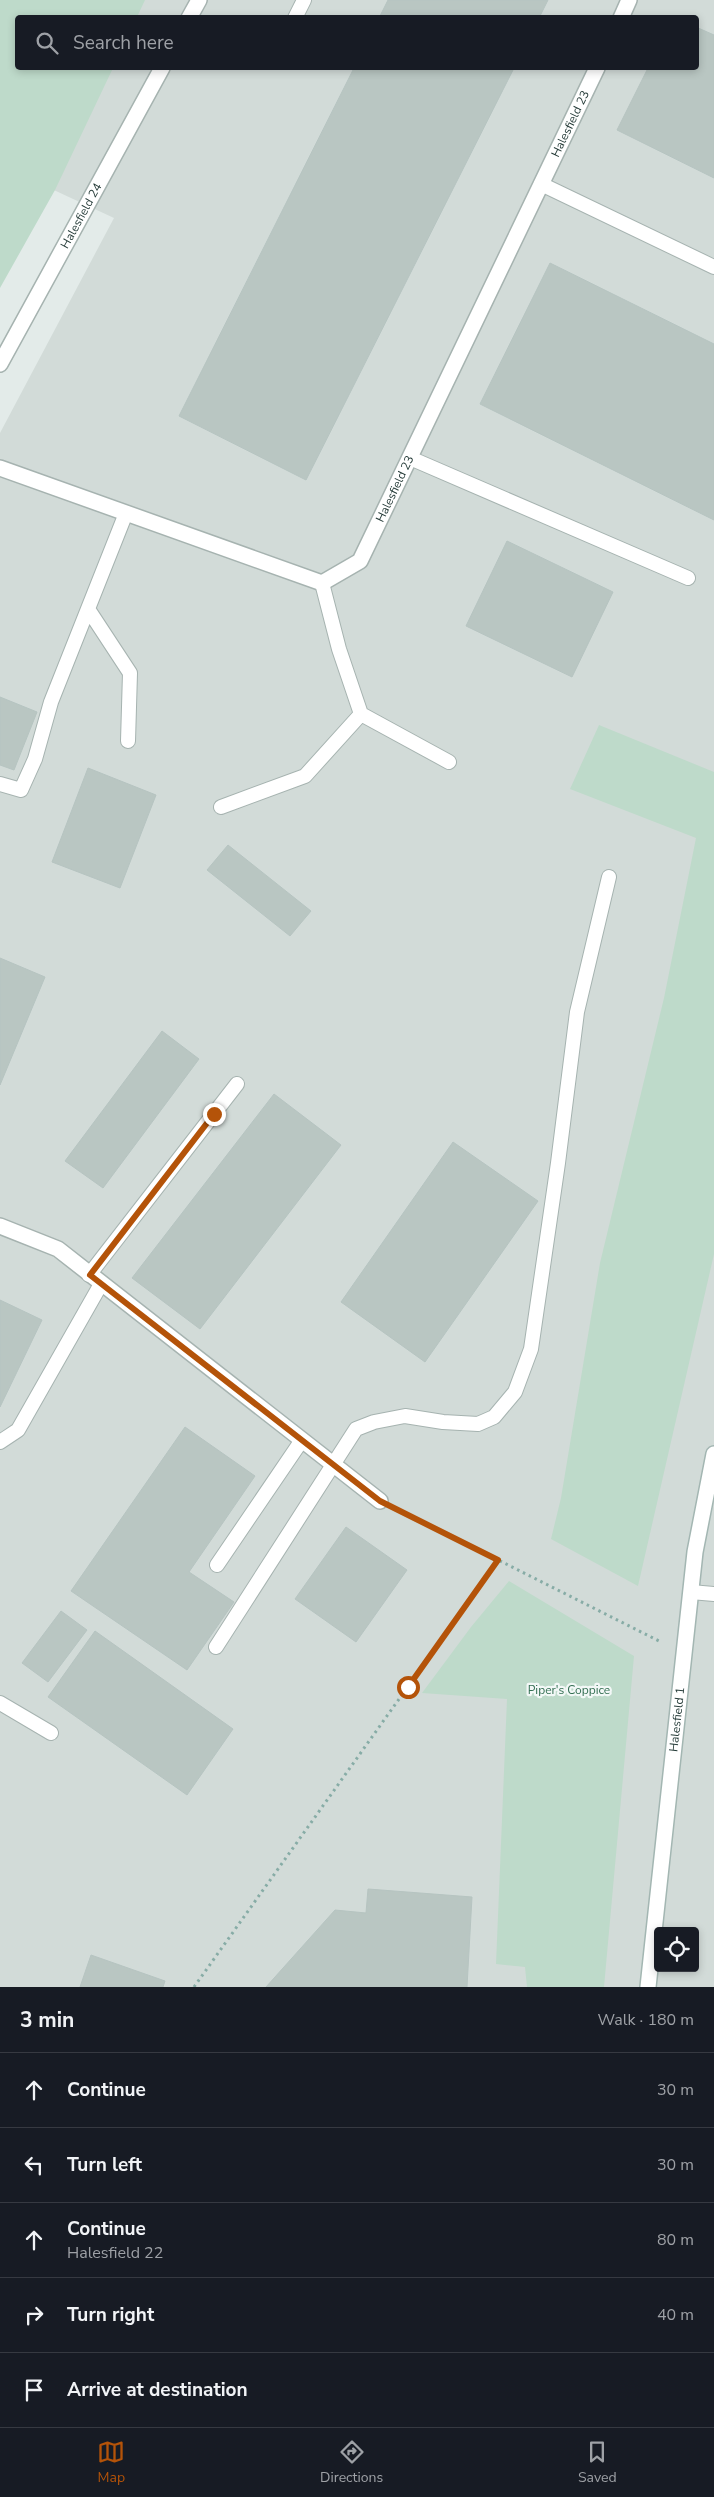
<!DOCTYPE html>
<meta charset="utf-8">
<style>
:root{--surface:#171b24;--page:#20242c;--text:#f1f3f6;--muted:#9ea1a6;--line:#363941;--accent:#b45309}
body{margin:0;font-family:"Nunito Sans",sans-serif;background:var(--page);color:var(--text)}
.controls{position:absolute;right:15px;bottom:15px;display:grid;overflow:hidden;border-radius:5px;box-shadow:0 2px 8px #0003}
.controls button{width:45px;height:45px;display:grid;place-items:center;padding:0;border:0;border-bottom:1px solid var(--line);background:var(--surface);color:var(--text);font:25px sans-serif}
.stop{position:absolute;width:15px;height:15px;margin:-11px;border:4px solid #b45309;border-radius:50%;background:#fff}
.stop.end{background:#b45309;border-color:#fff;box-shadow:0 1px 5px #0008}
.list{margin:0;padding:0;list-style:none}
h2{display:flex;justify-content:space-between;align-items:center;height:65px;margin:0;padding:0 20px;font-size:21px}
h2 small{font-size:16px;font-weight:400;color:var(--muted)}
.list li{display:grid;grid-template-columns:32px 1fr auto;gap:15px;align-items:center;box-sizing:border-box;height:75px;padding:0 20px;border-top:1px solid var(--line)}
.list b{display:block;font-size:19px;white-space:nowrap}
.list p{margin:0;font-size:16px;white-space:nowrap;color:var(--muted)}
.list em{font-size:16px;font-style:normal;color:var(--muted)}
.icon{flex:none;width:28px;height:28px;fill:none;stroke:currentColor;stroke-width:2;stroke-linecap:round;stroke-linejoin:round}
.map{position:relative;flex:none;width:714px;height:1987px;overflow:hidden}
.search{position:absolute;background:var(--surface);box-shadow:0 2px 8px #0003;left:15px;right:15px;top:15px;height:55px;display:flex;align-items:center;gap:12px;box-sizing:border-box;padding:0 18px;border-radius:5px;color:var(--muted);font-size:19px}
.sheet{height:440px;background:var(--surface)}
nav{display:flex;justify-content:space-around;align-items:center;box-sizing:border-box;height:70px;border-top:1px solid var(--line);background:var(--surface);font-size:14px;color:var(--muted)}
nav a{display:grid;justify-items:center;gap:2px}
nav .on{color:var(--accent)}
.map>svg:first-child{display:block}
</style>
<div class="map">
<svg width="714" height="1987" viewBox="0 0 714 1987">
<rect width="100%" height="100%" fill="#e3ebe9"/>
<path fill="#d2dbd8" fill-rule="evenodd" d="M0 0H714V1987H0V433L114 218 0 165ZM18 18H696V68H18ZM658 1931H695V1968H658Z"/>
<path fill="#bedaca" d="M0 0H145L137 17 18 18V68H113L55 190 0 288Z
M599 725 714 772V1254L638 1586 551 1539 561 1498 600 1263 664 998 696 838 570 789Z
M509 1581 634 1656 604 1987H527L525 1967 496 1964 507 1699 422 1693 471 1627Z"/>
<path fill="#b9c6c2" stroke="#b6c4c1" d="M388 0H548L539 18H379Z
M696 27 714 35V178L617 130 648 68H696Z
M354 68H514L306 480 179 416Z
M550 263 714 344V520L480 404Z
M507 541 613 592 572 677 466 626Z
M0 697 37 712 14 770 0 765Z
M88 768 156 795 120 888 52 862Z
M228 845 311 911 290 936 207 870Z
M0 958 45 977 0 1085Z
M162 1031 199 1059 103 1188 65 1161Z
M274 1094 341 1145 200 1329 132 1278Z
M453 1142 538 1201 425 1362 341 1302Z
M0 1300 42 1320 0 1407Z
M185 1427 255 1476 189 1572 234 1602 187 1670 71 1591Z
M346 1527 407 1570 356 1642 295 1599Z
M61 1611 87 1630 48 1682 22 1663Z
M95 1631 233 1729 187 1795 48 1697Z
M368 1889 472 1897 467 1987H266L335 1910 366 1913Z
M91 1955 165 1981 163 1987H80Z"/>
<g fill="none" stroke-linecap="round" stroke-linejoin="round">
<g stroke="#a6b3b0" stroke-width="16">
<path id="lane" d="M295 18 304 0
M541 184 714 267
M410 458 688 578
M322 583 339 649 361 714 449 762
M88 609 130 673 128 741
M0 784 21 790 35 759 51 702 126 513
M221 807 305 776 361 714
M89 1275 237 1084
M0 1442 18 1430 101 1284
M217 1565 302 1440
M691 1592 714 1594
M216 1647 356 1429 374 1422 405 1416 443 1422 478 1424 494 1417 515 1392 531 1349 558 1163 577 1012 609 877
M0 1703 51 1733"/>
</g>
<g stroke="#a6b3b0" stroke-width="18">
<g id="street">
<path d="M189 18 199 0"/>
<path d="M621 18 629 0"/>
<path id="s1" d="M0 364 162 68"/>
<path id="s2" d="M0 468 322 583 360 561 597 68"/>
<path d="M0 1226 58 1249 380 1501"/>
</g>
</g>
<g stroke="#a3b6b2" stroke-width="18">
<g id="secondary">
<path id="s3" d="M648 1987 695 1552 714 1454"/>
</g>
</g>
<path stroke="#87aca6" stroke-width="3" stroke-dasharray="2.5 4" stroke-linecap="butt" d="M401 1511 661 1642
M194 1987 498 1560"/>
<use href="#lane" stroke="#fff" stroke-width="14"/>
<use href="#street" stroke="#fff" stroke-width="15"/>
<use href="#secondary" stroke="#fff" stroke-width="15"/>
</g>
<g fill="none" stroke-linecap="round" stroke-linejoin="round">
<path stroke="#b45309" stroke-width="6" d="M214 1114 90 1275 380 1501 498 1560 408 1687"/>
</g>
<g text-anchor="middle" stroke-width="4.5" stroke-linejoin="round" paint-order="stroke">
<g font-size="12" fill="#253b38" stroke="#f3f8f7">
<text dy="4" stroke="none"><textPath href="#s2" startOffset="871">Halesfield 23</textPath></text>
<text dy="4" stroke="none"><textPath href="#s1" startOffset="169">Halesfield 24</textPath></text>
<text dy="4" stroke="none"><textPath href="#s2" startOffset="466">Halesfield 23</textPath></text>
<text dy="4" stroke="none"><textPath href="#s3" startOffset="269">Halesfield 1</textPath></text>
</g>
<g font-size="12" fill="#336e52" stroke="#f3f8f7">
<text x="569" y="1694">Piper's Coppice</text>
</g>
</g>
</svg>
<div class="controls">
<button><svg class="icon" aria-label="locate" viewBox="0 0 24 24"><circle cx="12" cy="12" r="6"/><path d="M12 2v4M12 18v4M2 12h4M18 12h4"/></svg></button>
</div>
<div class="stop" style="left:408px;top:1687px"></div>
<div class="stop end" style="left:214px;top:1114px"></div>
<div class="search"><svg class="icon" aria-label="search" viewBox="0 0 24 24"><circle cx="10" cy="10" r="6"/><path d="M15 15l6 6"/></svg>Search here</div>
</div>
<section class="sheet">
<h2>3 min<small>Walk · 180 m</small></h2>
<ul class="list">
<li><svg class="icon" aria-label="ahead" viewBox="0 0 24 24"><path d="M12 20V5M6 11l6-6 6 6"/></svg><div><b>Continue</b></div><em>30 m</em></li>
<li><svg class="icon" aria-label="left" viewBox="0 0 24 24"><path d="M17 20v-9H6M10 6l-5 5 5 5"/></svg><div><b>Turn left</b></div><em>30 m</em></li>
<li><svg class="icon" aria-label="ahead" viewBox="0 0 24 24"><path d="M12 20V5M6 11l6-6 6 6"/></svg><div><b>Continue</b><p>Halesfield 22</p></div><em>80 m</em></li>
<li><svg class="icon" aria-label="right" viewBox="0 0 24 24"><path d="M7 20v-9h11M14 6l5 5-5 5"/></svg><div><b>Turn right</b></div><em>40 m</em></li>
<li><svg class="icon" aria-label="arrive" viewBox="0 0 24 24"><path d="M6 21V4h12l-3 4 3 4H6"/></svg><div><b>Arrive at destination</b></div></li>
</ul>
</section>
<nav>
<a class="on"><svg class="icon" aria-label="map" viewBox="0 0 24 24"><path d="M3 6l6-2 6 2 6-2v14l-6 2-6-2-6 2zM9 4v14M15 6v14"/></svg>Map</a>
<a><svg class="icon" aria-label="directions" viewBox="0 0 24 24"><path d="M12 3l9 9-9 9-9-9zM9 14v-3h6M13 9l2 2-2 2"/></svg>Directions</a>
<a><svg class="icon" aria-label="saved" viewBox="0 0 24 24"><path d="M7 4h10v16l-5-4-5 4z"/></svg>Saved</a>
</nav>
